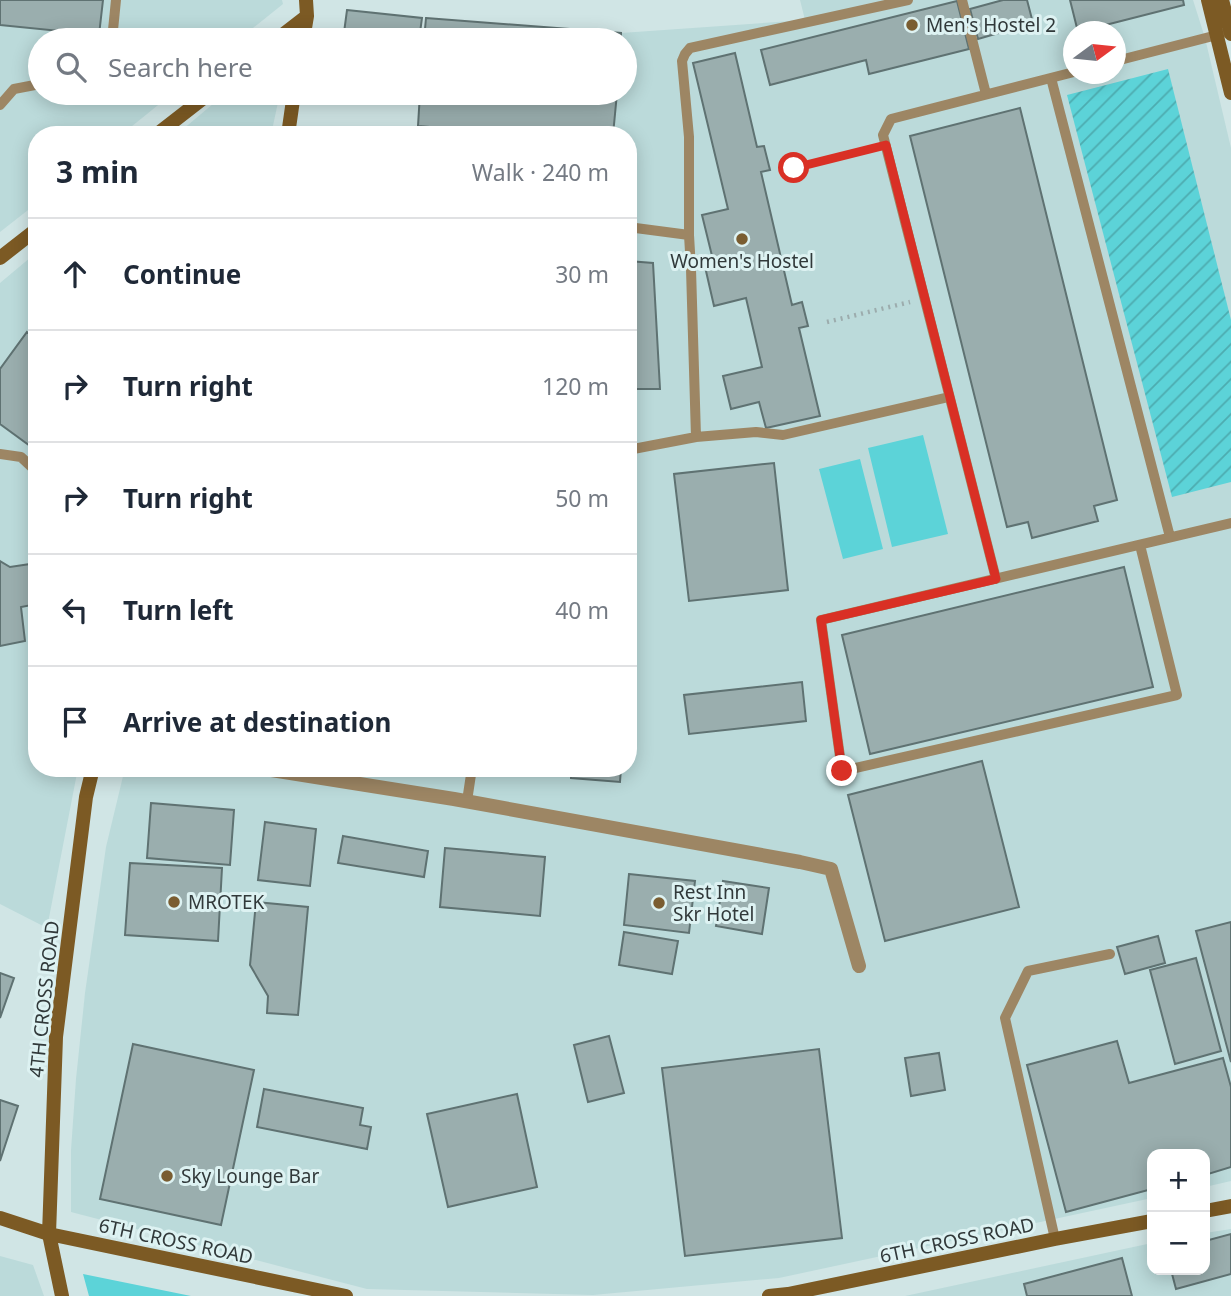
<!DOCTYPE html>
<meta charset="utf-8">
<style>
:root{--surface:#fff;--page:#f6f6f7;--text:#1f2937;--muted:#747a83;--line:#e0e1e3}
body{margin:0;font-family:"Noto Sans",sans-serif;background:var(--page);color:var(--text)}
.controls{position:absolute;right:21px;bottom:21px;display:grid;overflow:hidden;border-radius:14px;box-shadow:0 4px 18px #0003}
.controls button{width:63px;height:63px;display:grid;place-items:center;padding:0;border:0;border-bottom:2px solid var(--line);background:var(--surface);color:var(--text);font:35px sans-serif}
.compass{position:absolute;left:1063px;top:21px;width:63px;height:63px;border-radius:50%;background:var(--surface);box-shadow:0 4px 18px #0003;rotate:75deg}
.stop{position:absolute;width:21px;height:21px;margin:-16px;border:5px solid #d93025;border-radius:50%;background:#fff}
.stop.end{background:#d93025;border-color:#fff;box-shadow:0 2px 7px #0008}
.list{margin:0;padding:0;list-style:none}
h2{display:flex;justify-content:space-between;align-items:center;height:91px;margin:0;padding:0 28px;font-size:30px}
h2 small{font-size:23px;font-weight:400;color:var(--muted)}
.list li{display:grid;grid-template-columns:46px 1fr auto;gap:21px;align-items:center;box-sizing:border-box;height:112px;padding:0 28px;border-top:2px solid var(--line)}
.list b{display:block;font-size:26px;white-space:nowrap}
.list em{font-size:23px;font-style:normal;color:var(--muted)}
.icon{flex:none;width:38px;height:38px;fill:none;stroke:currentColor;stroke-width:2;stroke-linecap:round;stroke-linejoin:round}
.map{position:relative;flex:none;width:1231px;height:1296px;overflow:hidden}
.search{position:absolute;background:var(--surface);box-shadow:0 4px 18px #0003;left:28px;top:28px;width:609px;height:77px;display:flex;align-items:center;gap:18px;box-sizing:border-box;padding:0 24px;border-radius:38px;color:var(--muted);font-size:26px}
.panel{position:absolute;background:var(--surface);box-shadow:0 4px 18px #0003;left:28px;top:126px;width:609px;height:651px;border-radius:28px}
.map>svg:first-child{display:block}
</style>
<div class="map">
<svg width="1231" height="1296" viewBox="0 0 1231 1296">
<defs>
<pattern id="garden-furrows" width="10" height="10" patternUnits="userSpaceOnUse" patternTransform="scale(1.75)"><rect width="10" height="10" fill="#5cd3d8"/><path d="M-1 1l2-2M0 10L10 0M9 11l2-2" fill="none" stroke="#4dacb0"/></pattern>
</defs>
<rect width="100%" height="100%" fill="#d0e5e5"/>
<path fill="#bbdada" fill-rule="evenodd" d="M0 0H282L283 4 238 40H40V93H173L121 135H37V203L0 232Z
M800 0H1193L1205 38 1231 148V1181L1205 1187V1154H1152V1198L779 1278 593 1295 367 1289 71 1212V1150L76 1079 85 993 106 847 125 768H628V135H613L616 93H625V40H621V33L805 20ZM1074 32H1116V74H1074Z
M226 93H280L271 135H176Z
M37 252V768H78L47 928 0 904V283Z
M1231 1229V1296H905L1152 1243V1270H1205V1233Z
M0 1256 33 1265 44 1296H0Z"/>
<path fill="#5cd3d8" d="M923 435 948 534 892 547 868 448Z
M860 459 883 549 843 559 819 469Z
M83 1274 191 1296H89Z"/>
<path fill="url(#garden-furrows)" d="M1168 69 1231 320V482L1172 497 1067 95Z"/>
<path fill="#9aaeae" stroke="#5f7272" stroke-width="2" d="M0 0H103L99 35 0 25Z
M1003 0H1027L1033 23 978 39 970 9Z
M1070 0H1183L1184 5 1078 32Z
M957 1 969 49 869 74 866 60 770 85 761 50Z
M347 10 422 18 419 40H343Z
M426 18 621 33V40H424Z
M735 53 757 147 764 146 770 170 761 172 792 305 802 302 808 326 799 328 820 416 766 428 759 402 731 409 723 376 762 367 746 298 714 306 706 271 714 264 702 215 728 209 693 63Z
M420 93H617L613 135H525L418 126Z
M1020 108 1117 500 1094 506 1098 521 1032 538 1028 522 1007 527 910 136Z
M628 261 653 263 660 389H628Z
M27 332 37 339V451L0 424V369Z
M774 463 788 590 689 601 674 474Z
M0 561 10 567 37 563V604L21 607 25 641 0 646Z
M1124 567 1153 687 870 754 842 635Z
M802 682 806 721 689 734 684 695Z
M982 761 1019 907 885 941 848 795Z
M571 768H621L620 782 571 778Z
M151 803 234 810 230 865 147 858Z
M265 822 316 829 310 886 258 880Z
M343 836 428 851 424 877 338 863Z
M445 848 545 857 540 916 440 907Z
M130 863 222 868 218 941 125 935Z
M629 874 695 881 689 933 624 925Z
M723 881 769 888 762 934 716 926Z
M256 902 308 907 298 1015 267 1013 268 996 250 965Z
M1231 922V1062L1196 931Z
M624 932 678 941 672 974 619 965Z
M1158 936 1165 963 1125 974 1117 947Z
M1196 958 1221 1051 1175 1064 1150 970Z
M0 973 14 978 0 1018Z
M609 1036 624 1093 588 1102 574 1045Z
M1117 1041 1129 1083 1223 1058 1231 1087V1167L1205 1175V1154H1152V1189L1066 1212 1027 1065Z
M133 1044 254 1070 221 1225 100 1199Z
M819 1049 842 1238 685 1256 662 1068Z
M939 1053 945 1090 911 1096 905 1058Z
M264 1089 363 1108 360 1125 371 1127 367 1149 257 1127Z
M517 1094 537 1187 448 1207 427 1114Z
M0 1100 18 1106 0 1161Z
M1231 1234V1274L1176 1289 1171 1270H1205V1241Z
M1122 1258 1132 1296H1027L1024 1284Z"/>
<g fill="none" stroke-linecap="round" stroke-linejoin="round">
<path stroke="#9cacad" stroke-width="4.5" stroke-dasharray="2 5" stroke-linecap="butt" d="M794 168 872 149
M827 322 910 302"/>
<path stroke="#9d8664" stroke-width="10" d="M908 0 690 48 685 54 682 61 689 137V235L691 269 696 437 756 432 783 435 949 397
M962 0 986 94
M112 40 116 0
M1116 61 1221 34
M1051 78 1170 537
M0 105 14 89 40 84
M628 227 689 235
M628 450 696 437
M0 454 21 457 37 472
M1140 545 1177 695 842 771 821 620 1231 523
M996 579 883 135 891 119 1074 72
M467 801 472 768
M1055 1239 1005 1018 1028 971 1110 954"/>
<path stroke="#9d8664" stroke-width="14" d="M259 768 454 799 800 862 831 869 859 966"/>
<path stroke="#7c5a24" stroke-width="14" d="M1208 0 1231 93
M1222 0 1231 34
M276 40 307 16
M303 40 307 16 306 0
M156 135 210 93
M288 135 294 93
M0 258 37 229
M1205 1211 1231 1206
M0 1218 49 1234 346 1296
M62 1296 49 1234 56 1037 86 797 93 768
M769 1296 788 1294 1055 1239 1152 1221"/>
</g>
<g fill="none" stroke-linecap="round" stroke-linejoin="round">
<path stroke="#d93025" stroke-width="9" d="M794 168 886 145 996 579 821 620 842 771"/>
</g>
<g fill="#7a5d31" stroke="#ddf2f2" stroke-width="2.5">
<circle cx="912" cy="25" r="7"/>
<circle cx="742" cy="239" r="7"/>
<circle cx="174" cy="902" r="7"/>
<circle cx="659" cy="903" r="7"/>
<circle cx="167" cy="1176" r="7"/>
</g>
<g text-anchor="middle" stroke-width="6" stroke-linejoin="round" paint-order="stroke">
<g font-size="19" fill="#31393a" stroke="#ddf2f2" text-anchor="start">
<text x="926" y="32">Men's Hostel 2</text>
<text x="742" y="268" text-anchor="middle">Women's Hostel</text>
<text x="673" y="899">Rest Inn<tspan x="673" dy="22">Skr Hotel</tspan></text>
<text x="188" y="909">MROTEK</text>
<text x="181" y="1183">Sky Lounge Bar</text>
</g>
<g font-size="19" fill="#31393a" stroke="#ddf2f2">
<text transform="translate(44 999) rotate(-84)" y="7">4TH CROSS ROAD</text>
<text transform="translate(957 1240) rotate(-12)" y="7">6TH CROSS ROAD</text>
<text transform="translate(176 1241) rotate(12)" y="7">6TH CROSS ROAD</text>
</g>
</g>
</svg>
<div class="controls">
<button>+</button>
<button>−</button>
</div>
<svg class="compass" viewBox="-18 -18 36 36"><path d="M0-13l5 13h-10z" fill="#e53935"/><path d="M0 13l5-13h-10z" fill="#747a83"/></svg>
<div class="stop" style="left:794px;top:168px"></div>
<div class="stop end" style="left:842px;top:771px"></div>
<div class="search"><svg class="icon" aria-label="search" viewBox="0 0 24 24"><circle cx="10" cy="10" r="6"/><path d="M15 15l6 6"/></svg>Search here</div>
<section class="panel">
<h2>3 min<small>Walk · 240 m</small></h2>
<ul class="list">
<li><svg class="icon" aria-label="ahead" viewBox="0 0 24 24"><path d="M12 20V5M6 11l6-6 6 6"/></svg><div><b>Continue</b></div><em>30 m</em></li>
<li><svg class="icon" aria-label="right" viewBox="0 0 24 24"><path d="M7 20v-9h11M14 6l5 5-5 5"/></svg><div><b>Turn right</b></div><em>120 m</em></li>
<li><svg class="icon" aria-label="right" viewBox="0 0 24 24"><path d="M7 20v-9h11M14 6l5 5-5 5"/></svg><div><b>Turn right</b></div><em>50 m</em></li>
<li><svg class="icon" aria-label="left" viewBox="0 0 24 24"><path d="M17 20v-9H6M10 6l-5 5 5 5"/></svg><div><b>Turn left</b></div><em>40 m</em></li>
<li><svg class="icon" aria-label="arrive" viewBox="0 0 24 24"><path d="M6 21V4h12l-3 4 3 4H6"/></svg><div><b>Arrive at destination</b></div></li>
</ul>
</section>
</div>
